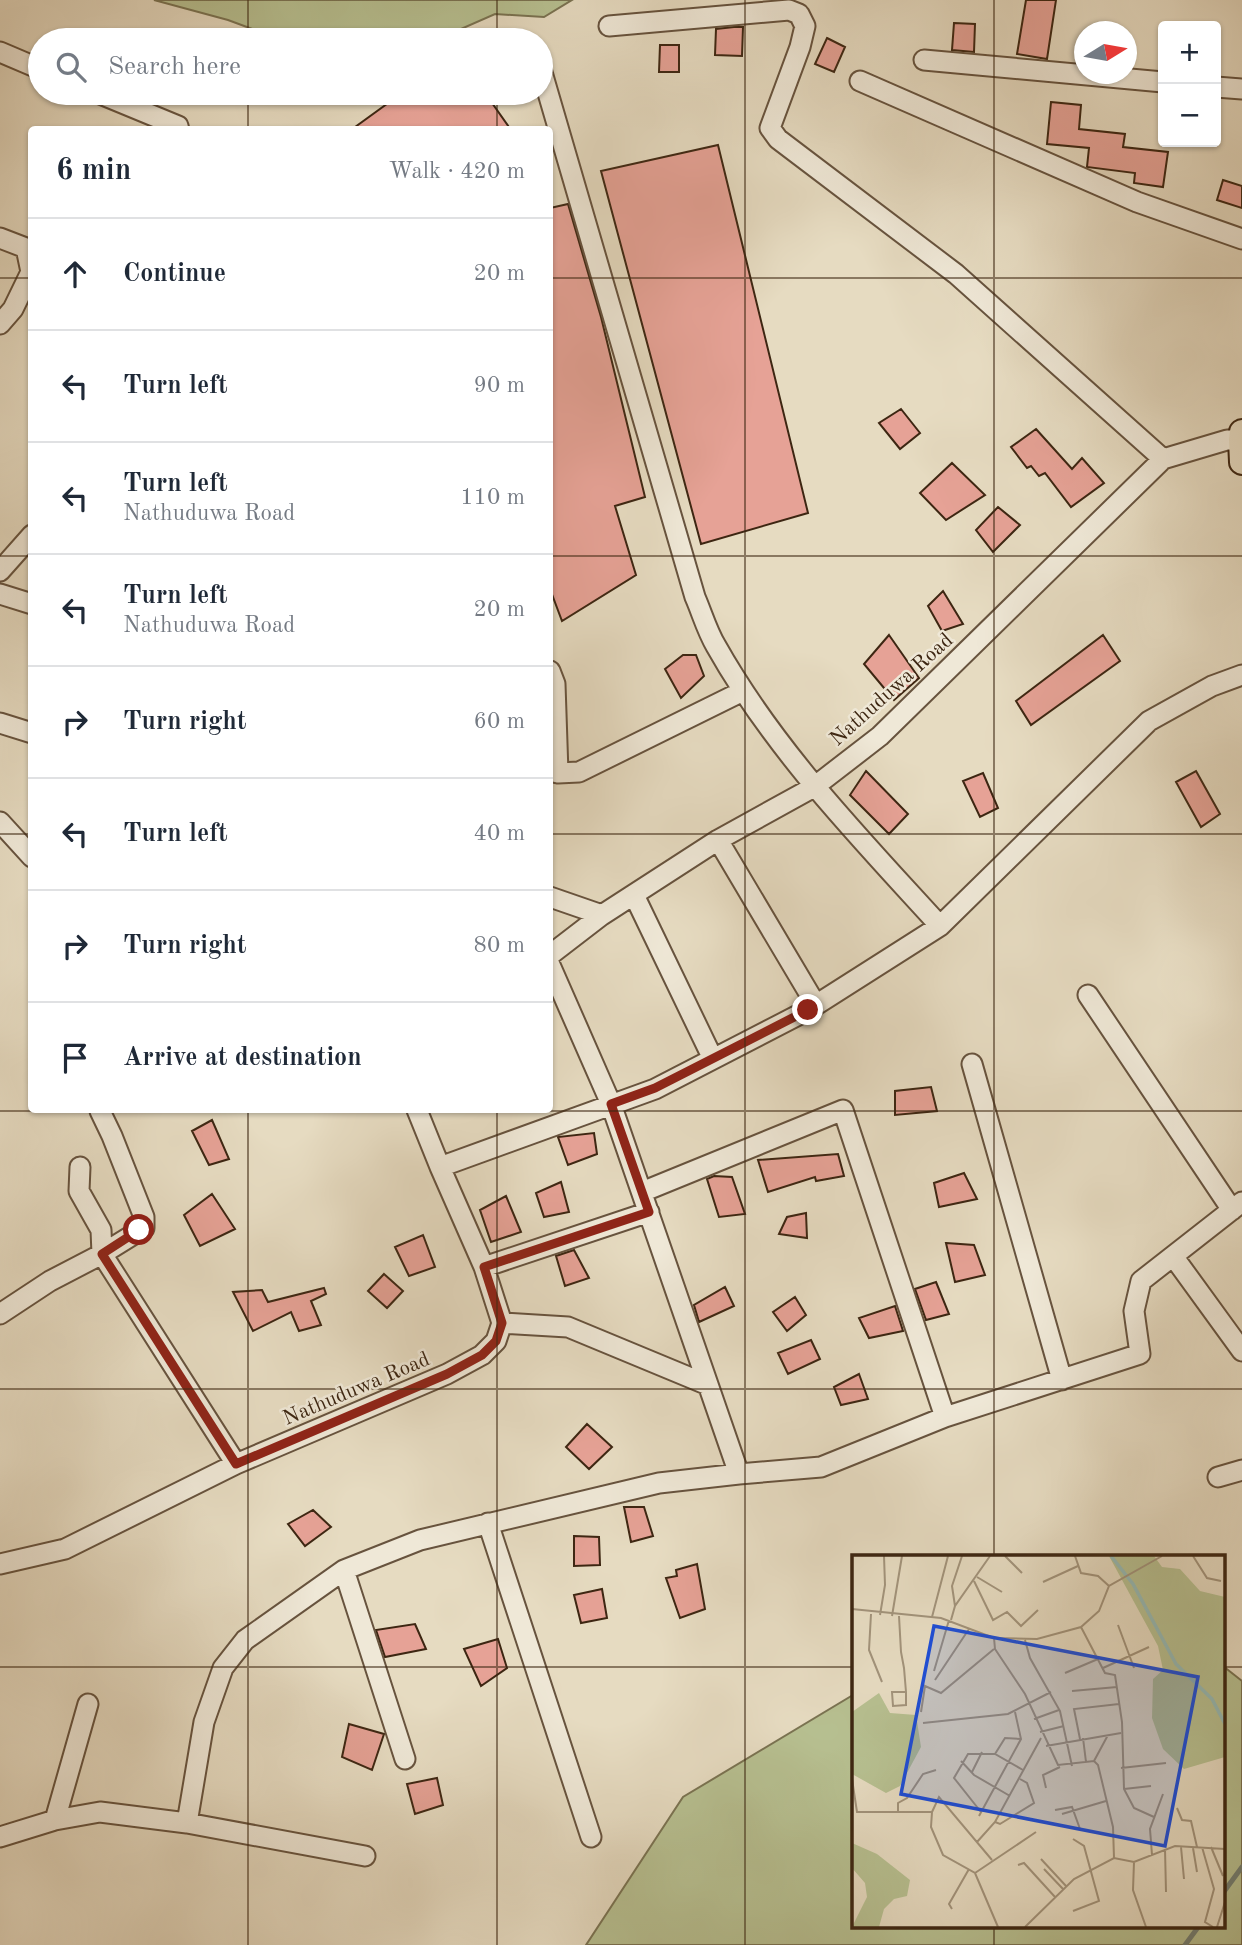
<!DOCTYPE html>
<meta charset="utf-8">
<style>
:root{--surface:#fff;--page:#f6f6f7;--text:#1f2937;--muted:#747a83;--line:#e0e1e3}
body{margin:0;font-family:"Old Standard TT",serif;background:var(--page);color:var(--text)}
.controls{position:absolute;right:21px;top:21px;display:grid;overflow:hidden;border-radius:7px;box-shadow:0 2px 5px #0004}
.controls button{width:63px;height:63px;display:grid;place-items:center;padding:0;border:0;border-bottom:2px solid var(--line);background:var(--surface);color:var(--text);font:35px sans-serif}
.compass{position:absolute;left:1074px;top:21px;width:63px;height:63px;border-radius:50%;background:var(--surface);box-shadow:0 2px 5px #0004;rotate:79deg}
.stop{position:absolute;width:21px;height:21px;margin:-16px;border:5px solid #8f2418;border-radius:50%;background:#fff}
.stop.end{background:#8f2418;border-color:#fff;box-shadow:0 2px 7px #0008}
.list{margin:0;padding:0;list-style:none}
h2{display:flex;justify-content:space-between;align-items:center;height:91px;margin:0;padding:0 28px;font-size:30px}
h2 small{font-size:23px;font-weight:400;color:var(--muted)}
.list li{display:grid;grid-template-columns:46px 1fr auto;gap:21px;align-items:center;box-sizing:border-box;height:112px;padding:0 28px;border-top:2px solid var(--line)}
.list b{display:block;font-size:26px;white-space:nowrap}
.list p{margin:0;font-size:23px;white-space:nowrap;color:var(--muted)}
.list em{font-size:23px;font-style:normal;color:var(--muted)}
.icon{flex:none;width:38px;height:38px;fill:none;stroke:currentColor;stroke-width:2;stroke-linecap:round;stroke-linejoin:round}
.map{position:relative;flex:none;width:1242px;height:1945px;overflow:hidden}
.search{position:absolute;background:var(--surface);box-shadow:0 2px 5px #0004;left:28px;top:28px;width:525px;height:77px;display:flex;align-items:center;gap:18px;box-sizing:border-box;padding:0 24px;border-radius:38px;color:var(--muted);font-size:26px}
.panel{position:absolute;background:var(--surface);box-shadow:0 2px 5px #0004;left:28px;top:126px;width:525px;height:987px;border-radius:7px}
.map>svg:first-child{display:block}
</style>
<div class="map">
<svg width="1242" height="1945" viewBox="0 0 1242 1945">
<rect width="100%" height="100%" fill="#e6dbc1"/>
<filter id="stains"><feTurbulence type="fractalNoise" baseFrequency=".00286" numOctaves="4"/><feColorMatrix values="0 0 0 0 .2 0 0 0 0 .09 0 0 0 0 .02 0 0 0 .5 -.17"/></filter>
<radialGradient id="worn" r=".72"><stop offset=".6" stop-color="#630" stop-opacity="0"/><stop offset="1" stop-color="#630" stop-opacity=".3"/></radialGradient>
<path fill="#b7c091" stroke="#7a7352" stroke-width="2" d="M154 0H572L544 17 495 14 436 40H282L228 20Z
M1223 1666 1242 1681V1945H586L683 1797 853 1695V1926H1223Z"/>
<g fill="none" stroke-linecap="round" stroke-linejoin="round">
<path stroke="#727f74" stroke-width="5" d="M1223 1893 1242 1867
M1185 1945 1199 1926"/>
</g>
<path fill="#e6a296" stroke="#3d2612" stroke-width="2" d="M1026 0H1056L1047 59 1017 54Z
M954 23 975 24 974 52 952 50Z
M734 27H743L742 56 715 55 716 29Z
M827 38 845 47 834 72 815 64Z
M660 45H679V72H659Z
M402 93H485L511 130H351Z
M1051 102 1081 105 1079 129 1125 134 1123 147 1168 152 1163 187 1134 183 1135 173 1087 167 1089 148 1047 144Z
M718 145 808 513 701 544 601 171Z
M1223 180 1242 186V208L1217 200Z
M568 204 601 317 645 497 615 506 636 575 562 621 550 589V208Z
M901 409 920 433 900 449 879 423Z
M1036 429 1072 469 1082 458 1104 483 1071 507 1045 473 1039 476 1031 466 1027 468 1011 447Z
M952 463 985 495 946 520 920 493Z
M998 507 1020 525 993 552 976 530Z
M943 591 963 624 942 631 928 606Z
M889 635 919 678 894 700 864 664Z
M1103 635 1120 661 1031 725 1016 701Z
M683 655H696L704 676 681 698 665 669Z
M866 771 908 814 889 834 850 795Z
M1196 771 1220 814 1201 827 1176 782Z
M983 773 998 808 980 817 963 781Z
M931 1087 937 1111 895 1115V1091Z
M212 1120 229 1159 209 1165 192 1131Z
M594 1133 597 1154 568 1165 558 1137Z
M838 1154 844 1176 816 1181 815 1177 768 1192 758 1160Z
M964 1173 977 1199 939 1207 934 1183Z
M714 1176 732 1177 745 1214 719 1217 707 1179Z
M561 1182 569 1212 544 1217 536 1193Z
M212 1194 235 1229 200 1246 184 1215Z
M506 1196 521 1232 491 1242 480 1210Z
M806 1213 807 1238 779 1234 787 1217Z
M423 1235 435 1267 409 1276 395 1247Z
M946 1243 974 1245 985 1275 955 1282Z
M574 1250 589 1278 565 1286 556 1256Z
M384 1274 403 1291 387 1308 368 1291Z
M936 1282 949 1314 926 1320 915 1289Z
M725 1287 734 1306 699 1322 694 1305Z
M324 1288 326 1294 311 1301 321 1325 299 1331 291 1312 253 1331 233 1292 262 1290 268 1302Z
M795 1297 806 1315 787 1331 773 1312Z
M895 1306 903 1331 869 1338 859 1318Z
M811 1340 820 1359 788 1374 778 1353Z
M859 1374 868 1399 841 1405 834 1387Z
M587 1424 612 1447 589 1469 566 1447Z
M624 1507H644L653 1536 631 1542Z
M313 1510 331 1527 305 1546 288 1524Z
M574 1536 599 1537 600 1565 574 1566Z
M697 1564 705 1609 680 1618 666 1578 677 1576 676 1570Z
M602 1589 607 1618 581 1623 574 1595Z
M415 1624 426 1649 385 1657 376 1630Z
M498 1639 507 1668 481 1686 464 1649Z
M349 1724 384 1734 372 1770 342 1757Z
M437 1778 443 1805 415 1814 407 1784Z"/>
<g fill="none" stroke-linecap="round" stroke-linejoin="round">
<g stroke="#67533e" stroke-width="23">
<path id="minor" d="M609 26 789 10 799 14 805 26 800 47 770 128 778 139 956 274 1163 459
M0 52 40 69
M924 60 1163 82
M541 69 695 597C702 613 707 631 716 646 775 751 860 838 940 926
M860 81 1137 202 1242 239
M1216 87 1242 89
M98 93 178 126 179 130
M0 238 26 248 31 272 13 309 0 324
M0 571 32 535
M0 594 32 604
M550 671 555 684 558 773
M0 723 32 733
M550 771 558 773 579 772 743 691
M0 822 32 857
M718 840 816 1005
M634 895 713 1059
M550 897 602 915
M550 955 602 915 718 840 814 787 880 736 1163 459 1227 440H1241
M550 965 611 1104 739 1474
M1088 995 1232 1210
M972 1064 1062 1380
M80 1167 79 1191 101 1230 102 1254 236 1464
M440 1167 655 1089 808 1010 940 926 1149 721 1212 686 1242 675
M642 1192 843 1110 945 1417
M1173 1256 1242 1351
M484 1267 649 1212
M0 1314 50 1281 102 1254 144 1228V1217L112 1136 100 1111
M502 1323 568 1327 708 1385
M1218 1477 1242 1470
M488 1523 591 1837
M0 1564 65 1549 236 1464 447 1374 482 1355 496 1341 502 1323 484 1267 440 1167 417 1110
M344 1570 405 1759
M55 1820 88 1704
M187 1823 204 1722 223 1668 245 1640 344 1570 420 1540 659 1483 739 1474 821 1467 945 1417 1140 1354 1134 1311 1141 1281 1242 1202
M0 1837 55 1820 100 1812 187 1823 365 1856"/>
</g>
<g stroke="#3d2612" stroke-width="28">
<path id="major" d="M1242 432 1241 440 1242 462"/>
</g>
<use href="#minor" stroke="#efe8d7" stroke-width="19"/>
<use href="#major" stroke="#e6dbc1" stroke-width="24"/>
</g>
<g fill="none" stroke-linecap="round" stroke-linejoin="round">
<path stroke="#8f2418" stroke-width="9" d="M139 1230 102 1254 236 1464 447 1374 482 1355 496 1341 502 1323 484 1267 649 1212 611 1104 655 1088 808 1010"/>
</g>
<path fill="none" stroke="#3d2612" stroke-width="2" stroke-opacity="0.55" d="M248 0V40M497 0V40M745 0V1945M994 0V1556M248 93V130M497 93V130M0 278H32M550 278H1242M0 556H32M550 556H1242M0 834H32M550 834H1242M248 1110V1945M497 1110V1945M0 1111H1242M0 1389H1242M0 1667H853M1223 1667H1242M994 1926V1945"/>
<g text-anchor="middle" stroke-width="5" stroke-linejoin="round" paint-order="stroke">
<g font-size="21" fill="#3d2612" stroke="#efe8d7">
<text transform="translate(891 689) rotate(-42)" y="7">Nathuduwa Road</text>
<text transform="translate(356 1388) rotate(-23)" y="7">Nathuduwa Road</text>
</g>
</g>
<g transform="translate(852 1555)">
<rect width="373" height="373" fill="#e6dbc1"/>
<path d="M257 1H302L310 12 328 14 348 36 373 42V202L332 214 311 194 300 163 301 124 311 115 306 91ZM27 138 38 158 64 160 69 192 48 231 34 238 0 219V157ZM0 288 25 299 58 325 55 341 42 344 32 354 27 372H0L15 342 13 328 0 313Z" fill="#b7c091"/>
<path fill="none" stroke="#96bbb6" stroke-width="3.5" d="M259 1 281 29 324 109 360 144 373 169"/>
<path fill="none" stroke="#a2937b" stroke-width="2" d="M153 1 170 18M223 1 229 18 246 21 257 31M341 1 355 23 369 26M125 22 150 37M122 26 141 65 155 57 169 71 186 55M191 27 226 11M103 51 100 31 110 1M0 54 89 63 142 83 185 84 229 72 247 56 257 31 310 1M19 59 17 95 30 127M28 60 33 30 32 1M40 61 50 1M47 61 49 97 52 113 54 137V150L41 151 40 137H54M80 62 96 1M99 65 103 51 138 1M266 70 282 113M229 72 253 118 263 120 270 167 272 234 282 253 302 262M142 83 143 94 173 139 206 210 242 206 246 210 261 272 262 303M173 85 178 103 208 156 220 211M251 113 297 92M82 116 97 65M213 118 246 104M83 125 117 74M220 136 265 132M69 157 73 131 89 138 142 94M182 164 207 155M71 168 156 159 199 137M188 177 212 171M231 183 234 207M228 184 222 154 267 149M194 191 269 178M143 199 153 183 169 184M109 206 122 220 158 241M242 206 256 180M269 213 314 208M120 217 130 197M0 224 5 257H80L79 272 91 300 123 318 146 372M194 233 191 220 208 212M272 234 299 231M325 253 330 265 339 266 345 292M203 255 220 252 228 274M46 257V248L55 243 71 219 84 215M80 257 87 242 140 305M129 257 102 223 116 199H143L171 215M210 259 254 246M127 261 169 184 163 157M143 267 148 269 182 248 175 228 168 224M125 287 143 267 189 183M329 292 332 324M350 292 362 334 353 367 361 372M359 292 371 321M341 293 345 317M313 294 314 337M300 300 298 274 311 239M189 304 214 331M282 307 281 335 294 372M166 310 172 308 203 342M192 314 211 334M123 318 184 277M100 354 97 349 117 314M221 356 247 346 232 291 221 284M173 372 222 324 262 303 282 307 323 291 373 294M365 372 373 347"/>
<path fill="#1d4ed8" fill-opacity="0.15" stroke="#1d4ed8" stroke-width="3.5" d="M82 71 346 122 313 291 49 239Z"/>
<rect width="373" height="373" fill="none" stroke="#3d2612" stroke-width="3.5"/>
</g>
<rect width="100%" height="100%" filter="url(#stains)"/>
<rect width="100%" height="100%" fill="url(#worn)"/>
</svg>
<div class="controls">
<button>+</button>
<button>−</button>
</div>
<svg class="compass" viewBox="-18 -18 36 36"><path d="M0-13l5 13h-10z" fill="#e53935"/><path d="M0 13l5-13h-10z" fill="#747a83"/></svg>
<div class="stop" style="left:139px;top:1230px"></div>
<div class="stop end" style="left:808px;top:1010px"></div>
<div class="search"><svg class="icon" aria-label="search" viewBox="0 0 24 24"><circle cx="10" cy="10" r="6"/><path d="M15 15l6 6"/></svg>Search here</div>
<section class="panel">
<h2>6 min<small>Walk · 420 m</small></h2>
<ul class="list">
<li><svg class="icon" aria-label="ahead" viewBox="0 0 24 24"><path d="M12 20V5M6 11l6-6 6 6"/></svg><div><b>Continue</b></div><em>20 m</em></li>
<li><svg class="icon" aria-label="left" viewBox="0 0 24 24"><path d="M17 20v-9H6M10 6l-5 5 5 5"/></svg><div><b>Turn left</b></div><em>90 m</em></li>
<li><svg class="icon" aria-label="left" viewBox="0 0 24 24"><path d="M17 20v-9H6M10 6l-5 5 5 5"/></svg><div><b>Turn left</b><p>Nathuduwa Road</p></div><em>110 m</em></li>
<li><svg class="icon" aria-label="left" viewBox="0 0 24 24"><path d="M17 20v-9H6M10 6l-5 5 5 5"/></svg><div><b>Turn left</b><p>Nathuduwa Road</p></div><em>20 m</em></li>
<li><svg class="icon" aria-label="right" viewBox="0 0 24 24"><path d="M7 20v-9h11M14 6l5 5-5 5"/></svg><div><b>Turn right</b></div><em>60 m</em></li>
<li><svg class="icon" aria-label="left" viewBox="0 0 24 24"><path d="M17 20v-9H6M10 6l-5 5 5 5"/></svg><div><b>Turn left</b></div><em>40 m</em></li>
<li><svg class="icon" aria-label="right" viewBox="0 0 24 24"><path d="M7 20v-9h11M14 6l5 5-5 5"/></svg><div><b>Turn right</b></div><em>80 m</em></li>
<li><svg class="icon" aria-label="arrive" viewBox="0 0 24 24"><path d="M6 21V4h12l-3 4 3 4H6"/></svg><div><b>Arrive at destination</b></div></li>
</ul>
</section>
</div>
